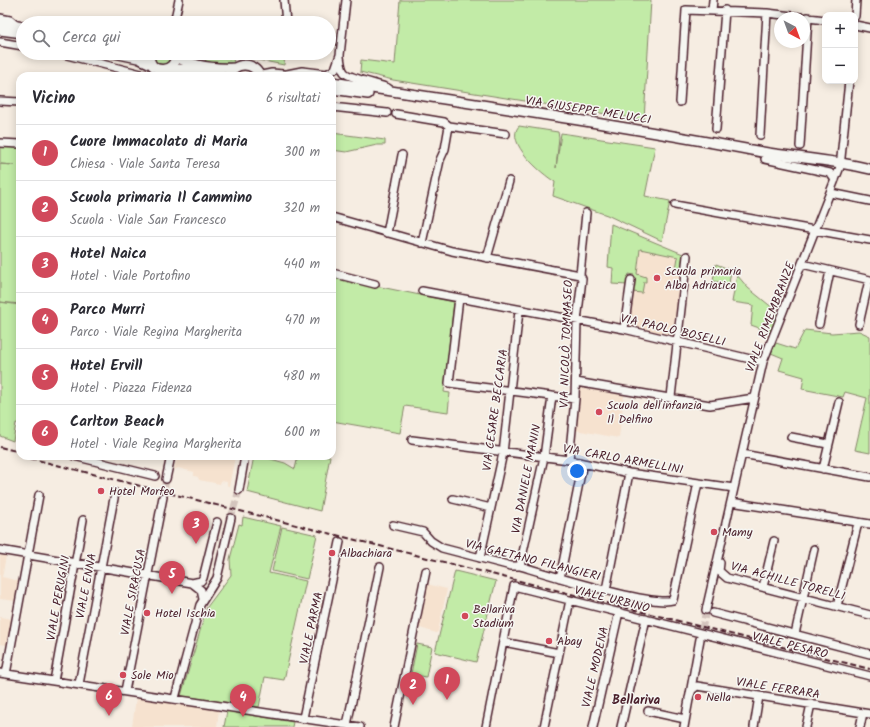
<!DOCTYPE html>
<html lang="it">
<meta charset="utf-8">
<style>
:root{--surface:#fff;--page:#f2f2f3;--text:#2b2b33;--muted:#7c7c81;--line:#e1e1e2;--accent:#d1495b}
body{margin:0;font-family:Kalam,sans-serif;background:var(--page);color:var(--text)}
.controls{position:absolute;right:12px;top:12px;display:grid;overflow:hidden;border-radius:8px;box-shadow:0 2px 10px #0003}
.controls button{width:36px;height:36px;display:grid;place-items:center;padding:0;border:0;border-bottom:1px solid var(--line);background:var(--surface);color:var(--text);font:20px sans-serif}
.compass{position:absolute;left:774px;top:12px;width:36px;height:36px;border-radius:50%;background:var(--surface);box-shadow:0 2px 10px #0003;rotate:139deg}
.you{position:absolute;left:577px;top:471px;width:14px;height:14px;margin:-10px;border:3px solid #fff;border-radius:50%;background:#1a73e8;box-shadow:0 0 0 6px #1a73e833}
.badge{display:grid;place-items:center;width:26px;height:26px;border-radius:50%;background:var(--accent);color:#fff;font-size:13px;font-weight:700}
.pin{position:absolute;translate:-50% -33px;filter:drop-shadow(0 1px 2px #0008)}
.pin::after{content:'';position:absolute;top:21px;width:14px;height:12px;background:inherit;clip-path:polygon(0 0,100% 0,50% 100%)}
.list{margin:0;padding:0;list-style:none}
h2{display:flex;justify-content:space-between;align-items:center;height:52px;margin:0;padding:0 16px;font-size:17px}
h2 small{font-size:13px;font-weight:400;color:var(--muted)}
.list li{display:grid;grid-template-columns:26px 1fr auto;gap:12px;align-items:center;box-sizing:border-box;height:56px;padding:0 16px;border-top:1px solid var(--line)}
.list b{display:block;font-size:15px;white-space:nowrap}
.list p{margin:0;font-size:13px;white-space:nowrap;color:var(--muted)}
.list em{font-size:13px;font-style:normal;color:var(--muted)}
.icon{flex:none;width:22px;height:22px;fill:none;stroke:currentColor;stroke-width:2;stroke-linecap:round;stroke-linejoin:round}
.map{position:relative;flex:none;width:870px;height:727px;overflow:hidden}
.search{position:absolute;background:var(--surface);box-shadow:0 2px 10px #0003;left:16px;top:16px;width:320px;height:44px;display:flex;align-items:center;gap:10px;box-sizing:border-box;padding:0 14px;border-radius:22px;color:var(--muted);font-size:15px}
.panel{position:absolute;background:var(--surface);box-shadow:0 2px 10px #0003;left:16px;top:72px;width:320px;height:388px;border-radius:12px}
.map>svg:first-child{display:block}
</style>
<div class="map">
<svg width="870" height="727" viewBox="0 0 870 727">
<rect width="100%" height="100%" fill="#f6ede2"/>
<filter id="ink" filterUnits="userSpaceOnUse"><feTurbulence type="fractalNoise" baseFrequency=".025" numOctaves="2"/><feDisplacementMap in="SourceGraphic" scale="8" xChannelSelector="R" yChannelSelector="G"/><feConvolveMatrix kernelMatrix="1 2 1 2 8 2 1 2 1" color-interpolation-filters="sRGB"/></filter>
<g filter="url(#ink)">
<path fill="#f6e2cf" d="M611 224 683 254 674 336 629 325 634 275 629 274 627 285 612 284 613 268 608 267Z
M579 388 624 395 619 438 575 430Z
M177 456H235L229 487 227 485V482L221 481 220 484 199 480 198 477 194 476V472L178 468 174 470Z
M0 555 6 556 2 577 19 581 16 601 0 599Z
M427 584 447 589 438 632 436 633 417 627Z
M0 617 12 619 7 645 0 644Z
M136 698 219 709 217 727H132Z"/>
<path fill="#c2eba7" stroke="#868569" d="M400 0H651L644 120 393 80 360 72 361 60 395 64Z
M155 53H170L171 61 163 67 154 62Z
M238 53H285L284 65 243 57 238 56Z
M207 55 233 59 234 63 217 64 205 61Z
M519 126 558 132 559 137 556 168 561 133 655 147 645 196 670 201 662 241 607 215 553 196 555 182C542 174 504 142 519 126Z
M332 133 385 140V145H377L346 152 332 150Z
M0 147 20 148V304L0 302V164L14 165 0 164Z
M611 224 683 254 681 269H676L678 257 640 249 637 274 646 277V282H644L642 293 632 292 634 275 629 274 627 285 612 284 613 268 608 267Z
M716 264 731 270 729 284 713 281Z
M737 275 748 288 779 313 770 332 751 325 753 305 732 302Z
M332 277 454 302 444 392 450 393 448 412 405 406 400 433 332 421Z
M0 302 20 305V424L16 423 13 441 0 436Z
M805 330 832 333 859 331 870 336V453L855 450 867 398 845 392 843 397 802 389 804 377 779 370 783 358 771 353 776 343 795 349Z
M254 456H260L285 463 295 469 298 456H330L320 511 247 492Z
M243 517 281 526 269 573 306 581 284 680 265 677 259 707 181 696 207 607 231 575 230 559 239 524 242 525Z
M282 527 317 535 307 579 272 571Z
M455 571 496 581 476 662 435 652Z
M417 644 432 647 426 677 411 674Z
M227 711 293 722 292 727H224Z"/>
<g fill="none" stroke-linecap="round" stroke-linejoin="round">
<path stroke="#d4c4bd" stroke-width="7" stroke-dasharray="7 3.5" stroke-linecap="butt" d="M163 497 166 479
M231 518 239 490
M700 639 706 610"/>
<g stroke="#4a1f2b" stroke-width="10">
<path id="minor" d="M284 0 286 23
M712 10 713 0
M855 16 856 0
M0 18 10 20 16 25
M174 23 179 0
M855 25 870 28
M0 42 23 46
M59 53 149 76
M340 57C341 62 341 68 344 72 348 78 379 84 388 88
M287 74 302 71 327 74 335 69 340 55 346 0
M0 101 20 102
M680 102 686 10 767 13 825 20
M332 107 387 113
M396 114 444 122 449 126 506 134
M716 129 725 10
M760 135 767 13
M0 143 20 144
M800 146 808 17
M765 159 830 173 835 180
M831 193 870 201
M675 205 870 240
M332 217 452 251 580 275
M387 233 402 155
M422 243 440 160 445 149 449 126
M487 258 509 181
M802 264 870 280
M332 273 375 284
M422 291 624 329 763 362
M459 298 449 383 575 399
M819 324 830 271
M859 324 869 280
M624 329 631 280
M576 382 710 405 754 398
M671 397 687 256
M791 437 828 444
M412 440 569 460 629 473 734 488
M742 454 870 477
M74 456 155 476
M569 460 575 399 577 321 582 279 580 275 586 213
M823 469 839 402
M166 479 171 456
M239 490 245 456
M453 499 491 508
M731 502 870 524
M393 525 423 532 431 541 442 548 511 566H520C547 574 652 607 673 600L698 483
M0 550 192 583 201 590 203 599
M480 558 503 453 519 311
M720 563 719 571 727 578 870 615
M520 566 544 457 552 396
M560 578 583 463
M192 583 201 581 203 578 217 522
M763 587 774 541
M606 590 629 473
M837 606 858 523
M706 610 763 362 840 167 849 81
M713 613 870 654
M795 634 814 549
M503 642 559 653
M0 673 360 727
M6 674 39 495
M54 681 83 520
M79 684 115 493
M125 691 163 497
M175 698 200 605 217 578 231 518
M689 698 692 690 697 686 870 714
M648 711 685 719
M303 718 340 542
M347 725 380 567
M394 727 426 571
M486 727 514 586 870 676
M544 727 570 600
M593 727 619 612
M621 727 646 619
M684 727 700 639
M754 727 759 696
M806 727 811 704
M860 727 863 713"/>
</g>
<g stroke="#4a1f2b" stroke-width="12">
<path id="major" d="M0 23 23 27
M0 30 23 33
M114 53 138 58 151 64
M150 53C145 75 179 75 175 53
M175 56C192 66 215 69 234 68
M168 69H179L214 76
M228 76C235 62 253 61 260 76
M262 76 272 74 293 76
M332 82C476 104 619 125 762 152 798 158 835 160 870 169
M332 89 368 94"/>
</g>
<use href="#minor" stroke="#f6f6f2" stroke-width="7"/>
<use href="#major" stroke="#f6f6f2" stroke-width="9"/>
<path stroke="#4a1f2b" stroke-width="2" stroke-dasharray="6 3" stroke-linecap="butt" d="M0 447 20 452
M21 456 870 669"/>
</g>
</g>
<g fill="#d1495b" stroke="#f6f6f2" stroke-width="1.5">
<circle cx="657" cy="278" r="4"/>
<circle cx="599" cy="412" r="4"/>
<circle cx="101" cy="491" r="4"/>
<circle cx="714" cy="532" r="4"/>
<circle cx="332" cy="553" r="4"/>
<circle cx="147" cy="613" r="4"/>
<circle cx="465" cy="616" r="4"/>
<circle cx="549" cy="641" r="4"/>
<circle cx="123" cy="675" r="4"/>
<circle cx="698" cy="697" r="4"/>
</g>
<g text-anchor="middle" stroke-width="3" stroke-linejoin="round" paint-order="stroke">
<g font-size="12" fill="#4a1f2b" stroke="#f6f6f2">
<text transform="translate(588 110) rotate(9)" y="4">VIA GIUSEPPE MELUCCI</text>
<text transform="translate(770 317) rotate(-69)" y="4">VIALE RIMEMBRANZE</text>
<text transform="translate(673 330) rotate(13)" y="4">VIA PAOLO BOSELLI</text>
<text transform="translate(566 344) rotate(-88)" y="4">VIA NICOLÒ TOMMASEO</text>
<text transform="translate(495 410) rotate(-82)" y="4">VIA CESARE BECCARIA</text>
<text transform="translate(623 459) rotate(10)" y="4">VIA CARLO ARMELLINI</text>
<text transform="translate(526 479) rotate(-79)" y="4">VIA DANIELE MANIN</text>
<text transform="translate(533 560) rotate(14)" y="4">VIA GAETANO FILANGIERI</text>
<text transform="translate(788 581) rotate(15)" y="4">VIA ACHILLE TORELLI</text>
<text transform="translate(86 586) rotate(-79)" y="4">VIALE ENNA</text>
<text transform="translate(133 592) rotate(-79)" y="4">VIALE SIRACUSA</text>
<text transform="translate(58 598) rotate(-80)" y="4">VIALE PERUGINI</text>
<text transform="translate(612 599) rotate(14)" y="4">VIALE URBINO</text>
<text transform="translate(311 628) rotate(-78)" y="4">VIALE PARMA</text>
<text transform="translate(790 645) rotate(14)" y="4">VIALE PESARO</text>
<text transform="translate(595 667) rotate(-77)" y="4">VIALE MODENA</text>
<text transform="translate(778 688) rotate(9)" y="4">VIALE FERRARA</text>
</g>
<g font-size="12" fill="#4a1f2b" stroke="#f6f6f2" text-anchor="start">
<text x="665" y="275">Scuola primaria<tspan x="665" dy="14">Alba Adriatica</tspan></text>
<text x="607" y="409">Scuola dell'infanzia<tspan x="607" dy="14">Il Delfino</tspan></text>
<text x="109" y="495">Hotel Morfeo</text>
<text x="722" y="536">Mamy</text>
<text x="340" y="557">Albachiara</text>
<text x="473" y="613">Bellariva<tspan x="473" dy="14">Stadium</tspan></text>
<text x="155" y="617">Hotel Ischia</text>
<text x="557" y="645">Abay</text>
<text x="131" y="679">Sole Mio</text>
<text x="706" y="701">Nella</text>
</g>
<g font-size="13" font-weight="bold" fill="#4a1f2b" stroke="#f6f6f2">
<text x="636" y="704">Bellariva</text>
</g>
</g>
</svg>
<div class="controls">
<button>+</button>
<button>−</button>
</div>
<svg class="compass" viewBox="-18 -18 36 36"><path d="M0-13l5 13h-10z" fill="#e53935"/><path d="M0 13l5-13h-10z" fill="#7c7c81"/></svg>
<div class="you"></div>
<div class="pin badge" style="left:447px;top:700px">1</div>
<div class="pin badge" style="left:413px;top:705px">2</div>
<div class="pin badge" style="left:196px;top:544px">3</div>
<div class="pin badge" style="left:243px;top:717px">4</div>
<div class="pin badge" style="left:172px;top:594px">5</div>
<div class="pin badge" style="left:109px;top:716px">6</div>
<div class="search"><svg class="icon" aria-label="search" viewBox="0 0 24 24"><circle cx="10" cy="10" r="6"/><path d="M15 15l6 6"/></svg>Cerca qui</div>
<section class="panel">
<h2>Vicino<small>6 risultati</small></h2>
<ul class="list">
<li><span class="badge">1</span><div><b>Cuore Immacolato di Maria</b><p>Chiesa · Viale Santa Teresa</p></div><em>300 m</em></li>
<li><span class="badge">2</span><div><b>Scuola primaria Il Cammino</b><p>Scuola · Viale San Francesco</p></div><em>320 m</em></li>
<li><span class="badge">3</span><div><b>Hotel Naica</b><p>Hotel · Viale Portofino</p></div><em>440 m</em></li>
<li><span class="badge">4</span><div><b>Parco Murri</b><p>Parco · Viale Regina Margherita</p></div><em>470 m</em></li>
<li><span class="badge">5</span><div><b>Hotel Ervill</b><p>Hotel · Piazza Fidenza</p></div><em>480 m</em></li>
<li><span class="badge">6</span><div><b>Carlton Beach</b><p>Hotel · Viale Regina Margherita</p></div><em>600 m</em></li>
</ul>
</section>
</div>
